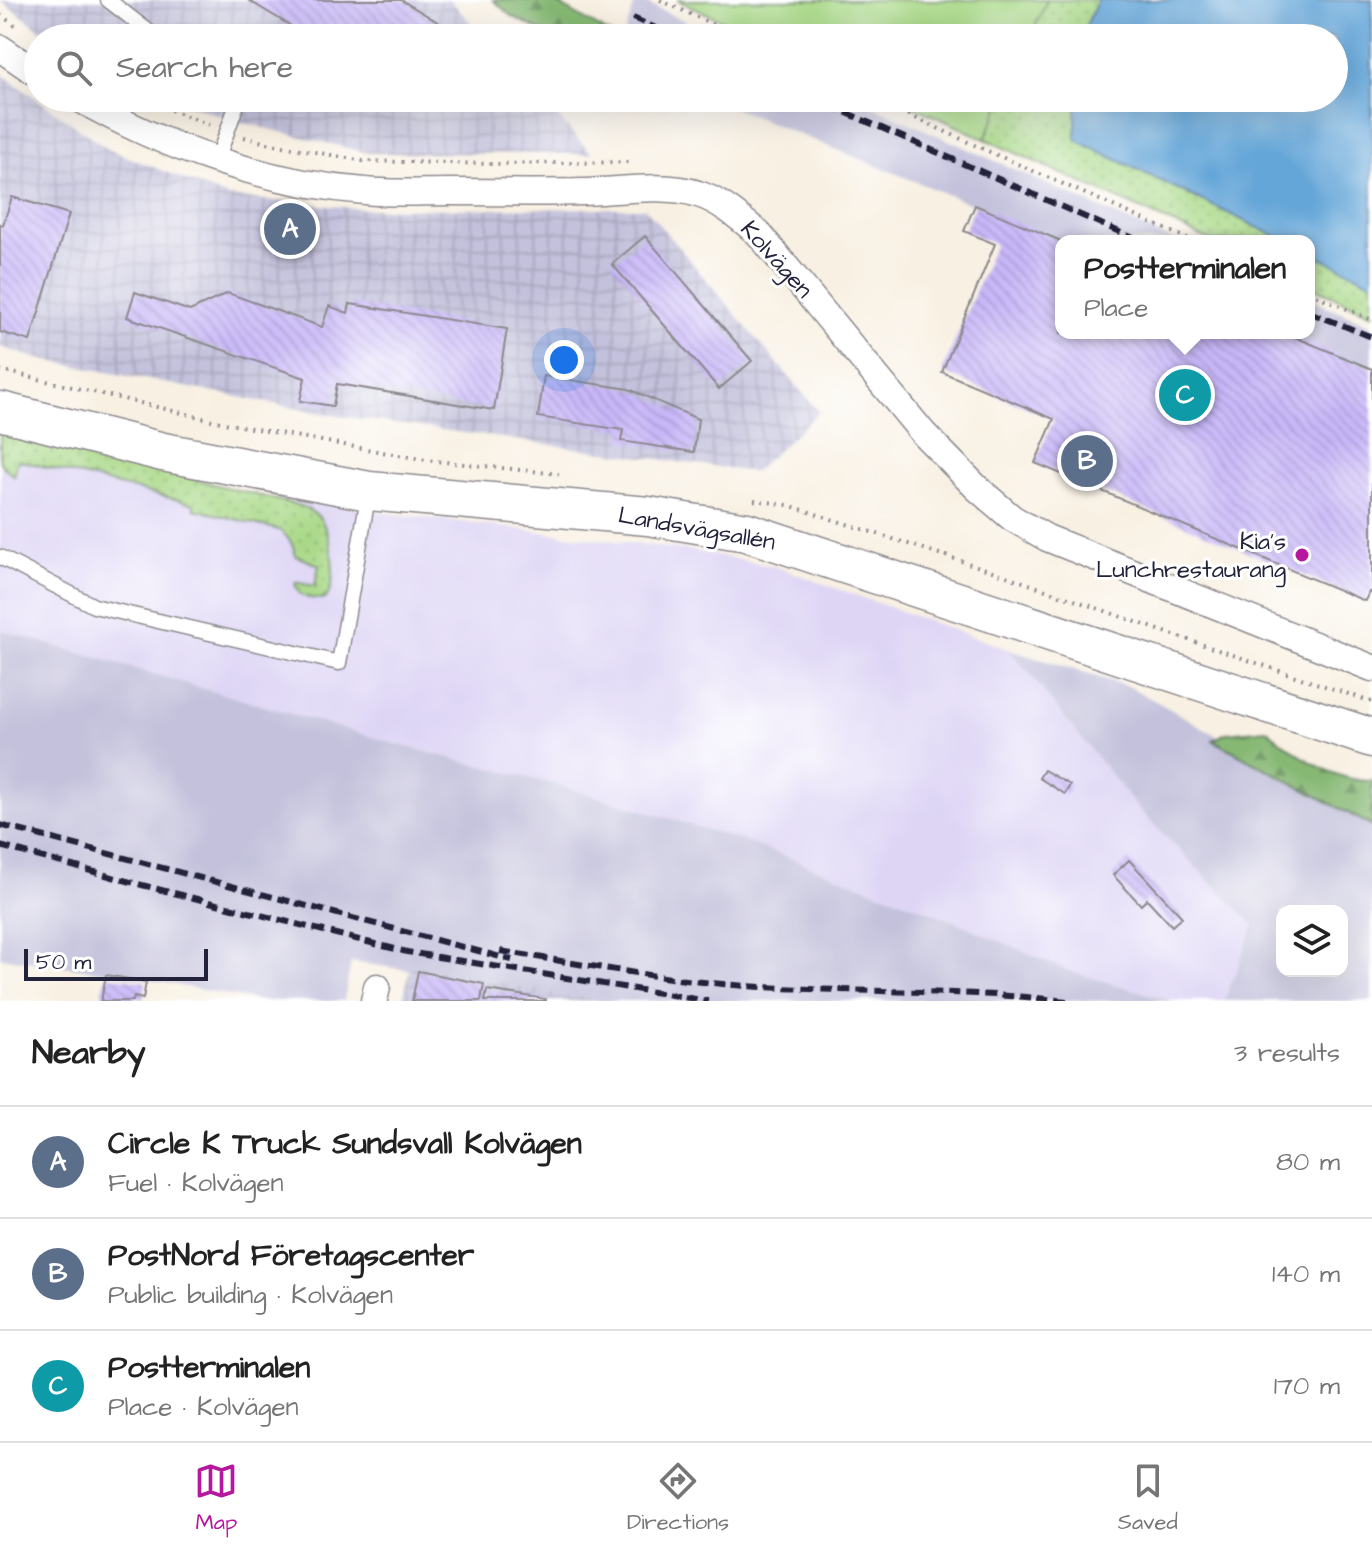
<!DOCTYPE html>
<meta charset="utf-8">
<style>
:root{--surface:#fff;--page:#f6f6f6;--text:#222;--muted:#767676;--line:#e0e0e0;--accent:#b5179e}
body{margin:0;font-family:"Architects Daughter",sans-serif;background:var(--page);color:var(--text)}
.controls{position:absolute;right:24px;bottom:24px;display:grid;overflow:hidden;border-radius:16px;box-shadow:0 8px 32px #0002}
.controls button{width:72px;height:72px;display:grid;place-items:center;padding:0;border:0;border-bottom:2px solid var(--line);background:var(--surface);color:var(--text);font:40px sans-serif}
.scale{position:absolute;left:24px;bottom:20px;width:184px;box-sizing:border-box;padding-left:8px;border:4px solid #22223b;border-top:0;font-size:22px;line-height:28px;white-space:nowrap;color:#22223b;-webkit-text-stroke:6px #fff;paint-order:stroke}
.you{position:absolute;left:564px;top:360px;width:28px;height:28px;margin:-20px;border:6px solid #fff;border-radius:50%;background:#1a73e8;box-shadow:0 0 0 12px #1a73e833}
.badge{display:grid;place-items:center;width:52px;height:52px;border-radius:50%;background:var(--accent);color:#fff;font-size:26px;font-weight:700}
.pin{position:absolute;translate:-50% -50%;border:4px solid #fff;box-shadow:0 2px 8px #0006}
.popup{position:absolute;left:1055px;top:235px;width:260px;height:104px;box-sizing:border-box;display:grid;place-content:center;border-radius:16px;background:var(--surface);filter:drop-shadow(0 2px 6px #0005);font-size:26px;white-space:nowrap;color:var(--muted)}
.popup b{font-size:30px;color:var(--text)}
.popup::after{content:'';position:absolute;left:50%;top:100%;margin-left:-16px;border:16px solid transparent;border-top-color:var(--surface)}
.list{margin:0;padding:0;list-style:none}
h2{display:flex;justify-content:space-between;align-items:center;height:104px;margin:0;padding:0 32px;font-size:34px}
h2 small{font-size:26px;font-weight:400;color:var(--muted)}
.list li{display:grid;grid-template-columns:52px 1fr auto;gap:24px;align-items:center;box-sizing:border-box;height:112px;padding:0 32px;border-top:2px solid var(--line)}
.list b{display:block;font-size:30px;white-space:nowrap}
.list p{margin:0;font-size:26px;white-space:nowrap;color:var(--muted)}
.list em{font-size:26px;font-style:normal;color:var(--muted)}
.icon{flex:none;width:44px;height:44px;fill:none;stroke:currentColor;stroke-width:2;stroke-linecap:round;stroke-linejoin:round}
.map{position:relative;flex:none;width:1372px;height:1001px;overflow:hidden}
.search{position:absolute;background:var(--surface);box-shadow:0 8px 32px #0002;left:24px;right:24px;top:24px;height:88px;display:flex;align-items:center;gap:20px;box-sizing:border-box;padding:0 28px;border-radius:44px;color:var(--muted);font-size:30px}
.sheet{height:440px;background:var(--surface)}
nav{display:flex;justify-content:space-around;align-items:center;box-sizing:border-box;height:112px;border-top:2px solid var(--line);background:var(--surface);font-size:22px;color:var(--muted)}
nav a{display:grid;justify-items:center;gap:4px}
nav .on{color:var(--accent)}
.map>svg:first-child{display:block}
</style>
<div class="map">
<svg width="1372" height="1001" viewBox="0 0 1372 1001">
<defs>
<pattern id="industrial-grid" width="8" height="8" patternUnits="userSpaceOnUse" patternTransform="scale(2)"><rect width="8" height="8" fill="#c3c1db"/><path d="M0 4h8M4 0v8" fill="none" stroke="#a7a6bd"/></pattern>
<pattern id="grass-dots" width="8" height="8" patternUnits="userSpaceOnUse" patternTransform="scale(2)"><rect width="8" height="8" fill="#a8d886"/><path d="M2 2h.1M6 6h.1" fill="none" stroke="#90b975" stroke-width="1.8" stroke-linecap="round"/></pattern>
<pattern id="forest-firs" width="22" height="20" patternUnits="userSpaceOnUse" patternTransform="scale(2)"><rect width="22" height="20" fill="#86b873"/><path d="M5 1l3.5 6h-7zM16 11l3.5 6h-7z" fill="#6d9560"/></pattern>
<pattern id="building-back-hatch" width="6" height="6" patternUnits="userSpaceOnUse" patternTransform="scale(2)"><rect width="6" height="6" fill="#c8b7f8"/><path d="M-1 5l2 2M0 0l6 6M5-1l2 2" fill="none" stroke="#ac9dd6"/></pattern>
</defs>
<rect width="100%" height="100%" fill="#fff"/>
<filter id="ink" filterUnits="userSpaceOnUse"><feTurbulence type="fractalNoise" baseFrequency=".0125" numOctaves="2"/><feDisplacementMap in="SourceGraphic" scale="16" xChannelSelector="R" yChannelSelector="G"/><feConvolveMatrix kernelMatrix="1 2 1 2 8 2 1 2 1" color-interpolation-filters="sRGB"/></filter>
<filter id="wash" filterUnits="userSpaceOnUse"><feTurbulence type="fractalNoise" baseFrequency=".006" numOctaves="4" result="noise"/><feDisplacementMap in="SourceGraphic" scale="32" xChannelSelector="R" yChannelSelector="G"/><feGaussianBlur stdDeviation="1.8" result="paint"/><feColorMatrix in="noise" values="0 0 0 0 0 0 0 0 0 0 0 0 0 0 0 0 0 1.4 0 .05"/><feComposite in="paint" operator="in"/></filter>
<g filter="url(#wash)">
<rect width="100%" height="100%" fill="#f8f0e2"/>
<path fill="#ded5f5" d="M0 426 108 458 260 497 694 551 776 567 1010 650 1141 812 1254 925 1224 1001H1173L1069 971 937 914 742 840 565 787 403 746 0 630Z"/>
<path fill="url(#industrial-grid)" d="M0 0H450L485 38H52Z
M0 73 108 149 228 197 365 209 645 208 819 412 754 472 331 415 39 359 0 347Z
M169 98H540L592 154 368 153 236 121Z
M411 965 593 1001H402Z"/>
<path fill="#c3c1db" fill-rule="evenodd" d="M636 0H639L722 38H623Z
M709 98H854L1174 241H1062Z
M1309 299 1372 325V369L1285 333H1309Z
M0 630 403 746 565 787 742 840 937 914 1069 971 1173 1001H592L412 965 409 972V970L351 962 344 1001H260L123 975 0 957Z
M1010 650 1130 687 1372 821V1001H1224L1254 925 1141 812ZM1282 911H1342V971H1282Z"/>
<path fill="url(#grass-dots)" stroke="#657d60" stroke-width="2" d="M1047 0H1098L1080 38H1030Z
M1003 98H1076V140L1286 241H1211L985 139Z
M1309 252 1372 282V314L1309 285Z
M0 426 108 458 302 506C307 509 315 513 319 517 332 532 339 584 325 599 310 599 297 599 295 582L315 586 319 565 296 556C293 544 289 537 279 530L194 509V504L18 460 14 476 0 463Z"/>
<path fill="url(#forest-firs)" stroke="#546d57" stroke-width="2" d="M493 0H551L617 38H555L511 16Z
M1266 729C1296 754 1332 781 1372 781V826L1213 740 1226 733Z"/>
<path fill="#a8d886" stroke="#657d60" stroke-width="2" d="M677 0H1047L1030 38H761Z
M895 98H1003L985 139Z"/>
<path fill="#65a6d8" stroke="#44648a" stroke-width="2" d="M1098 0H1372V282L1309 252V241H1286L1076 140V98H1334V38H1080Z"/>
<g id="blocks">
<path fill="url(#building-back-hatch)" d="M248 0H401L448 28 442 38H311Z
M12 197 69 214 30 341 0 332V224L3 225Z
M975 205 1061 241V333H1285L1372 369V593L1369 592 1365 601 1035 463 1054 419 942 372 995 244 964 231Z
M645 236 752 361 719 389 612 264Z
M135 292 190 311 228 293 322 327 329 306 348 313 350 304 507 329 494 410 337 384 333 406 300 401 305 378 127 317Z
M544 376 629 389 698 419 694 452 621 441 623 430 538 417Z
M1044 770 1070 785 1065 794 1039 778Z
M1129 860 1182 917 1172 926 1147 899 1141 905 1113 875Z
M418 971 484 984 481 1001H412Z
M106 975 146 982 143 999 134 997 133 1001H101Z
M487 990 546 999V1001H485Z"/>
</g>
</g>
<g filter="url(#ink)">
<use href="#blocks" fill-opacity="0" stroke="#8d898e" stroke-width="2"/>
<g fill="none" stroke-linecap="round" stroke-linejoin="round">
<g stroke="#8d898e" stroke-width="17">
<path id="lane" d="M108 0 157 38
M217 160 238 101 234 98
M0 557 94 606 339 663 369 491"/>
</g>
<g stroke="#8d898e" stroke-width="29">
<path id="street" d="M0 48 38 74
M78 98C165 148 265 183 365 191 393 194 422 192 450 192 494 192 539 193 583 192 617 191 666 183 698 194 721 201 741 219 759 234L923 433 977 488 1012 518 1047 538 1372 668
M374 1001 377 987"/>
</g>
<g stroke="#8d898e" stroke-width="41">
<path id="secondary" d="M0 411 163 452 369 491 648 516 747 532 1372 738"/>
</g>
<path stroke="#8d898e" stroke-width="4" stroke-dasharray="2 6" stroke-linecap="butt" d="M660 0 742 38
M0 15 18 27
M141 98 209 125
M872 98 981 148 1193 241
M244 137 267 143 363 161 493 164 629 162
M1309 292 1372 320
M0 370 229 424 426 460 559 474
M754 500 788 505 992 571 1159 630 1372 702"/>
<use href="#lane" stroke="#fff" stroke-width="14"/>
<use href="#street" stroke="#fff" stroke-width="26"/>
<use href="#secondary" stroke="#fff" stroke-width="38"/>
<path stroke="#22223b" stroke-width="6" stroke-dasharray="12 6" stroke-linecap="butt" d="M633 18 678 38
M813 98 1140 241
M1309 312 1372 337
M0 825 512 960
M0 846 142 885 407 952 708 1001
M500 951C582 964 664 980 746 986 853 993 960 989 1067 1001"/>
</g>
</g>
<circle fill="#b5179e" stroke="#fff" stroke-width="3" cx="1302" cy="555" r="8"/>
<g text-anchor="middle" stroke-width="6" stroke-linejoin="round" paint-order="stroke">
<g font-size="24" fill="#22223b" stroke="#fff">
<text transform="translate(777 259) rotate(48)" y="8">Kolvägen</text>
<text transform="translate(697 528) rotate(10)" y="8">Landsvägsallén</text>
</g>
<g font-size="24" fill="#22223b" stroke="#fff" text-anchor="end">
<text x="1286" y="549">Kia's<tspan x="1286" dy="28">Lunchrestaurang</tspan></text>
</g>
</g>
</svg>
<div class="controls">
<button><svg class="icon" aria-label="layers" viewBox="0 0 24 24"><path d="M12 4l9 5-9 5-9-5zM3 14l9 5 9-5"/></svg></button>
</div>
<div class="scale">50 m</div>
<div class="you"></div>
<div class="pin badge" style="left:290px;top:229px;background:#5c6f8a">A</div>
<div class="pin badge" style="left:1087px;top:461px;background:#5c6f8a">B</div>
<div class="pin badge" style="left:1185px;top:395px;background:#0f9aa8">C</div>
<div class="popup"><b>Postterminalen</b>Place</div>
<div class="search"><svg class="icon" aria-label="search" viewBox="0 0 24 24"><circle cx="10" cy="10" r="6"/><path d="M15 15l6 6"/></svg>Search here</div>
</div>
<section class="sheet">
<h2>Nearby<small>3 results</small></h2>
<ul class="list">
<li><span class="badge" style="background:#5c6f8a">A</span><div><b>Circle K Truck Sundsvall Kolvägen</b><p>Fuel · Kolvägen</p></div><em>80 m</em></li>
<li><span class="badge" style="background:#5c6f8a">B</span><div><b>PostNord Företagscenter</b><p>Public building · Kolvägen</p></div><em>140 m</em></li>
<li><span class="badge" style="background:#0f9aa8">C</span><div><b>Postterminalen</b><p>Place · Kolvägen</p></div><em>170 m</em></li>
</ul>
</section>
<nav>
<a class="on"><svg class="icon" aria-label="map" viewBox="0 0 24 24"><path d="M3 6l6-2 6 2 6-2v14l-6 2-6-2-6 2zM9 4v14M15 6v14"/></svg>Map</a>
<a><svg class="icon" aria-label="directions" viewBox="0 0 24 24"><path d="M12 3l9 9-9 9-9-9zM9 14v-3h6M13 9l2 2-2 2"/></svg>Directions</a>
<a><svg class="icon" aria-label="saved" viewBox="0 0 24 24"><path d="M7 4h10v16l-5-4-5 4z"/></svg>Saved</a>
</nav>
